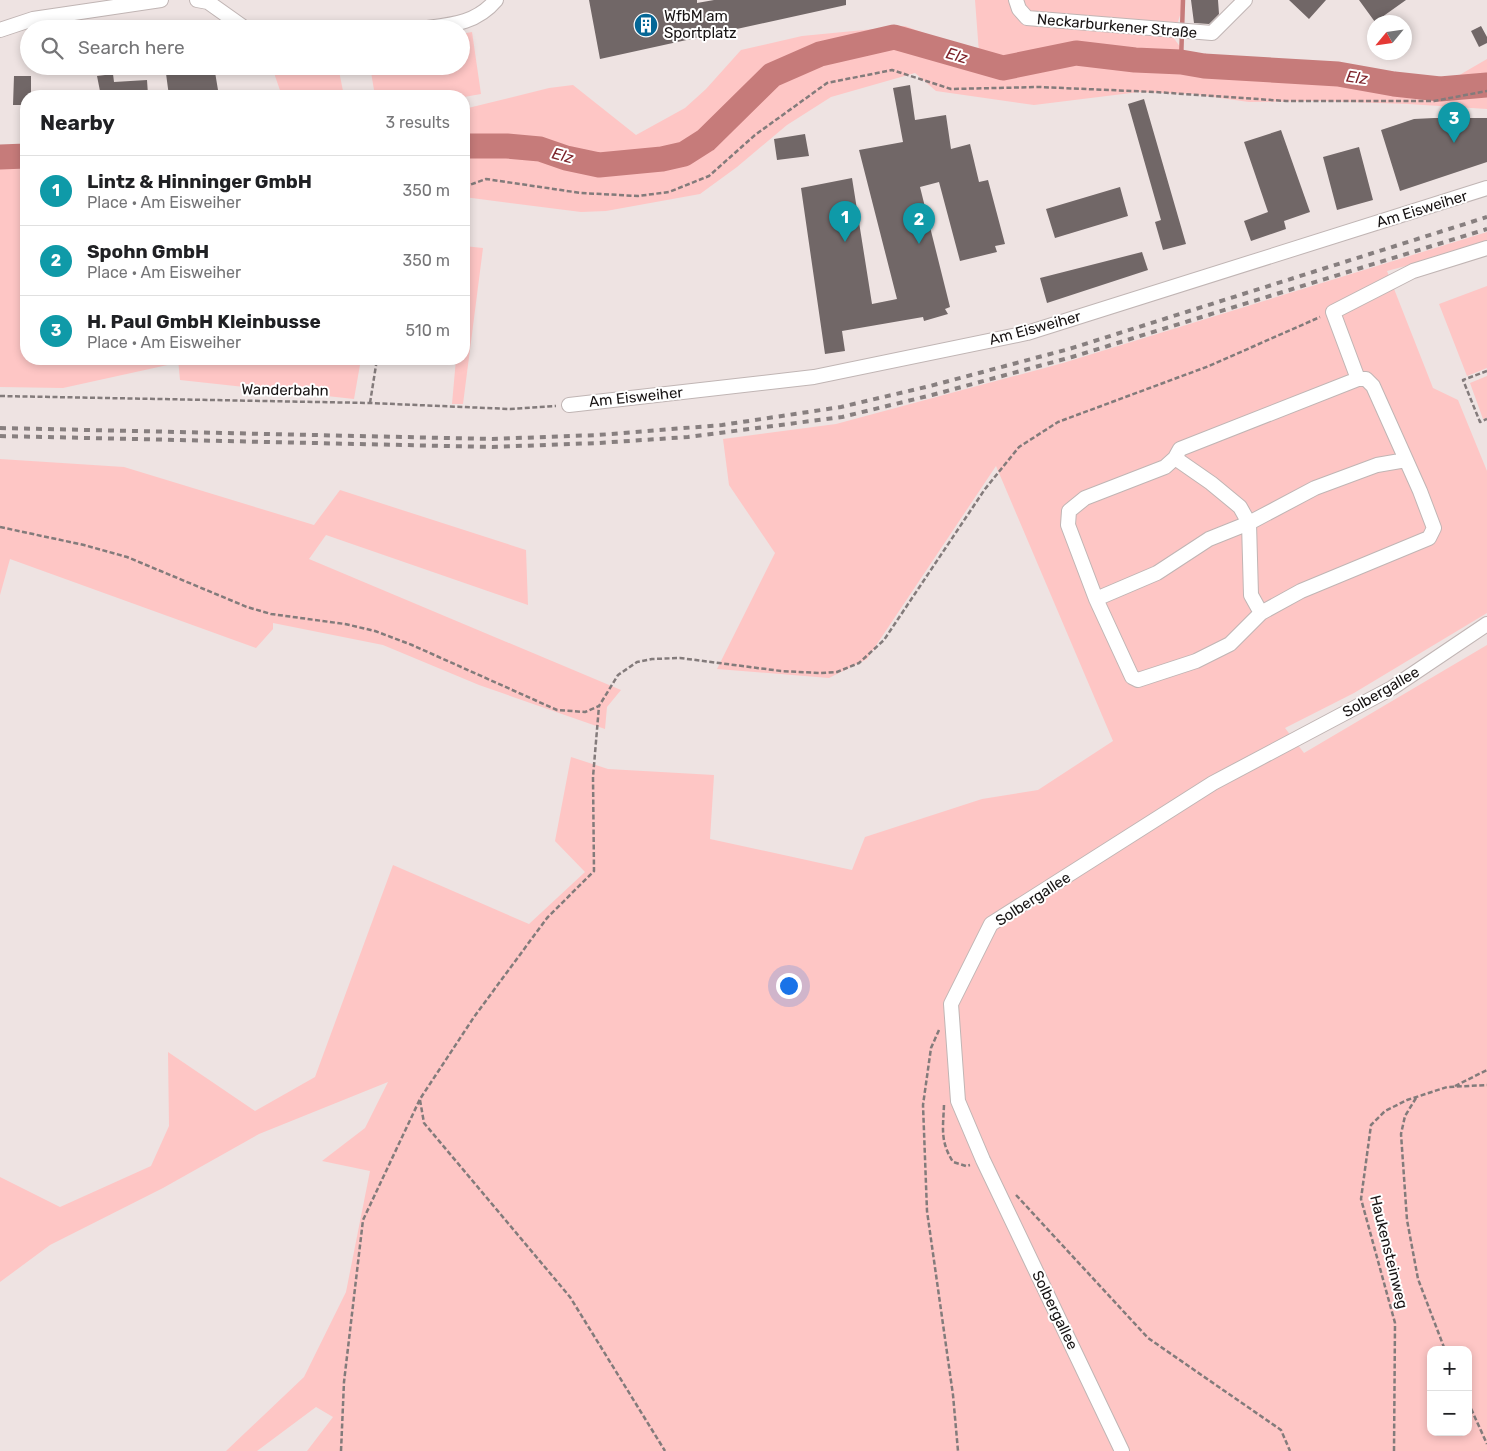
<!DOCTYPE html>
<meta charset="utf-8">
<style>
:root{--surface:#fff;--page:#f2f2f2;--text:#202124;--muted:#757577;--line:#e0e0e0;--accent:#056796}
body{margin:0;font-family:Rubik,sans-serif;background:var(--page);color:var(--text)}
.controls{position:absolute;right:15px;bottom:15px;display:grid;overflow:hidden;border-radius:10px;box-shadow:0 2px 8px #0003}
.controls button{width:45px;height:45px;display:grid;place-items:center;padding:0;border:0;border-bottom:1px solid var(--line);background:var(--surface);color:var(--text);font:25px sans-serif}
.compass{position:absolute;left:1367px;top:15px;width:45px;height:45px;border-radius:50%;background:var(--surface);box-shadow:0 2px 8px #0003;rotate:241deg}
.you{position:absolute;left:788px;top:985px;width:18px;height:18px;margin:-12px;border:4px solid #fff;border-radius:50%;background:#1a73e8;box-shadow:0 0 0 8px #1a73e833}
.badge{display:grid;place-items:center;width:32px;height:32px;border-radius:50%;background:var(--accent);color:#fff;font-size:16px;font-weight:700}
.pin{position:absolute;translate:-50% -41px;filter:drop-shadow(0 1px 2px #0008)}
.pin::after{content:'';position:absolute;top:26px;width:18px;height:15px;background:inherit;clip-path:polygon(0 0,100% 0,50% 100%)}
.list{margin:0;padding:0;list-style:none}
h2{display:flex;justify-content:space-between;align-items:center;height:65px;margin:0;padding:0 20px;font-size:21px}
h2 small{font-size:16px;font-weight:400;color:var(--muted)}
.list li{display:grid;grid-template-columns:32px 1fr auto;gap:15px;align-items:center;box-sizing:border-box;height:70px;padding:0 20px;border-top:1px solid var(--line)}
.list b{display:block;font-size:19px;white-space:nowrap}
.list p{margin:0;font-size:16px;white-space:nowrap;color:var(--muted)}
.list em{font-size:16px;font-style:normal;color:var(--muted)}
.icon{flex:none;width:28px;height:28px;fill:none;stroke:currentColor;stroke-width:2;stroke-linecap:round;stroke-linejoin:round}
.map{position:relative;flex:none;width:1487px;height:1451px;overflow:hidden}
.search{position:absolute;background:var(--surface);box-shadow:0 2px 8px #0003;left:20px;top:20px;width:450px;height:55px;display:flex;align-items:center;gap:12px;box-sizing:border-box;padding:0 18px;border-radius:28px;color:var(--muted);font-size:19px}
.panel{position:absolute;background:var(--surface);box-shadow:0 2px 8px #0003;left:20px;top:90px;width:450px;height:275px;border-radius:20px}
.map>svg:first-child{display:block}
</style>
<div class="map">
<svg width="1487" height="1451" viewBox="0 0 1487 1451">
<rect width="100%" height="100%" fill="#eee3e2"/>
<path fill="#fec6c5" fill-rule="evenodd" d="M975 0H1185L1173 37 1186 55 1444 84 1487 59V109L1408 104 1318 101 1249 102 1192 94 1139 92 1034 105 936 91 915 73 831 97 787 125 737 167 700 194 606 211 581 212 464 197V109L549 88 573 85 636 135 685 108 706 89 741 50 802 36 905 26 979 53Z
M472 32 481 94 464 97 375 96 370 66H461V34Z
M315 66H338L344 96H282L274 73Z
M26 154V359H173L172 364 63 388 0 387V157Z
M1487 232V244L1387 271 1433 388 1458 400 1487 471V613L1354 693 1285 728 1304 753 1487 645V1451H307L333 1417 316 1407 257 1451H226L304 1377 346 1292 370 1171 322 1161 365 1128 388 1082 259 1134 163 1188 50 1245 0 1282V1177L60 1207 151 1166 169 1126 168 1052 255 1111 315 1077 393 865 529 924 585 872 555 841 571 757 608 769 714 775 710 839 852 870 865 837 982 799 1038 790 1113 741 996 466 867 659 829 678 717 669 775 553 729 485 723 439 836 424 1063 363ZM1431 1350H1468V1432H1431Z
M464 246 483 248 463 404H452L456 359H464V285L466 261H464Z
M1487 286V368L1467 376 1439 304Z
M178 359H361L354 399 180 380Z
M1487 376V418L1483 419 1470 383Z
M0 459 124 467 314 525 340 490 526 550 528 605 326 535 309 559 621 690 607 707 605 729 479 685 383 645 273 623V629L256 648 10 559 0 595Z"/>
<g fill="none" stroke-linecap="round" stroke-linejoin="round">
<path stroke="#c67b7a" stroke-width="4.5" d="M1181 62 1183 0"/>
<path stroke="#c67b7a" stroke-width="25" d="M464 146H507L540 149 566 158 599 165 662 159 684 154 706 140 772 75 820 54 894 37 1003 68 1076 53 1135 60 1181 62 1204 66 1338 74 1394 84 1440 89 1487 85
M0 157 26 156"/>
</g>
<path fill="#716767" d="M589 0H697V3L714 0H846V5L600 59Z
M1191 0H1218L1219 14 1209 24 1194 23Z
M1289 0H1326L1309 19Z
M1359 0H1406L1375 22Z
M1481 26 1487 37V43L1479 47 1471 31Z
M165 66H214L219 96H169Z
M113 74 114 82 147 80 148 95 101 96 97 76Z
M14 76H31V96H26V105H13Z
M910 85 915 120 946 115 951 149 970 144 979 182 988 180 1005 244 995 246 997 252 960 261 939 182 920 187 950 307 945 309 948 314 924 321 923 317 842 331 845 351 825 354 801 188 852 178 872 304 897 299 859 150 903 142 893 88Z
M1144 99 1186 244 1163 250 1155 222 1161 220 1128 104Z
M1434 118H1487V162L1400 191 1381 130 1414 119Z
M1281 130 1310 212 1284 221 1286 229 1251 241 1244 221 1268 212 1244 142Z
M805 134 809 156 777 160 774 139Z
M1359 147 1373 200 1337 210 1323 157Z
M1120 187 1128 216 1055 238 1046 209Z
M1142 252 1148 270 1047 303 1040 278Z"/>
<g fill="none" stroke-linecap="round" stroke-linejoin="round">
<g stroke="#c0b5b4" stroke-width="16">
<path id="minor" d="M197 0 208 2 246 29
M1016 0 1019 9 1027 18 1212 33 1245 0
M418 29C448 25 475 25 496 0
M0 30 33 19 161 0
M569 405 814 377 1027 333 1487 188
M1175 458 1180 449 1358 379
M1096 599 1157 573 1209 539 1249 523 1315 488 1377 465 1406 460
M1261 613 1251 595 1249 523 1240 507 1211 483 1175 458 1165 467 1085 498 1069 511 1068 525 1096 599 1132 677 1138 680 1196 661 1230 644 1261 613 1301 591 1429 538 1434 528 1420 491 1373 386 1366 379H1358L1333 312 1413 271 1487 248
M1122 1451 983 1160 958 1101 951 1004 991 924 1213 783 1392 688 1487 624"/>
</g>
<path stroke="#837b7b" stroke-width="2.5" stroke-dasharray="5 2.5" stroke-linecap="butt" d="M464 187 486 179 581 193 638 196 669 192 709 176 755 135 827 83 892 70 951 89 1039 87 1155 92 1286 101H1434L1487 91
M1487 371 1463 380 1480 422 1487 419
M0 396 370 403 510 409 556 406
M370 403 377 359
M0 527 84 545 127 557 247 607 271 614 345 624 375 631 412 645 557 710 585 712 599 706 618 675 637 662 652 659 680 658 781 671 821 673 837 672 859 663 884 640 985 489 1019 447 1058 422 1209 366 1320 317
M939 1030 931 1048 923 1105 927 1211 953 1395 958 1451
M1455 1086 1487 1070
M1416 1098 1405 1116 1401 1134 1407 1220 1418 1279 1445 1350
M420 1100 424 1123 570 1297 665 1451
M944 1105C943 1129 940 1141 953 1162L966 1166 970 1165
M1016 1195 1148 1338 1281 1430 1290 1451
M1468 1402 1487 1444
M341 1451 344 1382 363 1220 420 1099 474 1017 547 918 594 871 593 777 599 706
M1394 1451 1395 1323 1361 1199 1371 1125 1385 1111 1407 1100 1447 1087 1487 1085"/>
<use href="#minor" stroke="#fff" stroke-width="14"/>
<path stroke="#877f7f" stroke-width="4" stroke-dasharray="6 6" stroke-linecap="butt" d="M0 428 492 439 598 435 722 425 841 407 930 386 1069 349 1487 217
M0 436 492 447 598 443 688 437 842 417 932 395 1072 357 1487 229"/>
</g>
<defs>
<g id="building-disc" transform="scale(1.25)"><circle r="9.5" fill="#056796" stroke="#fff"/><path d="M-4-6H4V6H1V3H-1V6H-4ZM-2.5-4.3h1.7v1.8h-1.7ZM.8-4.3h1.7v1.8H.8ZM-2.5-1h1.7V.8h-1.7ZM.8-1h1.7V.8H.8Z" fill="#fff"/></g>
</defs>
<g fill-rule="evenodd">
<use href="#building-disc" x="646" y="25"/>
</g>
<g text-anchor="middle" stroke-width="4" stroke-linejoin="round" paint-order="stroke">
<g font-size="15" fill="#181414" stroke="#fff" text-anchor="start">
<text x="664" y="21">WfbM am<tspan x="664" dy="17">Sportplatz</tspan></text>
</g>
<g font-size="15" fill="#181414" stroke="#fff">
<text transform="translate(1117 26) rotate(5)" y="5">Neckarburkener Straße</text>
<text transform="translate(1422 209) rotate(-17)" y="5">Am Eisweiher</text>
<text transform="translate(1035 328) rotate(-15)" y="5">Am Eisweiher</text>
<text transform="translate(285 390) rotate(1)" y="5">Wanderbahn</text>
<text transform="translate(636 397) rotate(-6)" y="5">Am Eisweiher</text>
<text transform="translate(1381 692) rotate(-30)" y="5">Solbergallee</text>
<text transform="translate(1033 899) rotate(-33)" y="5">Solbergallee</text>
<text transform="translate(1389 1252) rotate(76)" y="5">Haukensteinweg</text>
<text transform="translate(1055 1310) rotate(64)" y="5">Solbergallee</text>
</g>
<g font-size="16" font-style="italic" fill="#7e242b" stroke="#fff">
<text transform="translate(957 55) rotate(16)" y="6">Elz</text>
<text transform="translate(1357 77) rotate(8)" y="6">Elz</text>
<text transform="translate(563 155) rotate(15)" y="6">Elz</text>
</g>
</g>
</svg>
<div class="controls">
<button>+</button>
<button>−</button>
</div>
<svg class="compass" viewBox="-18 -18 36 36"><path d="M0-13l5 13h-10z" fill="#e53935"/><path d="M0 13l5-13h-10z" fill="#757577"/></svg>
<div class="you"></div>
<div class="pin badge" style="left:845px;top:242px;background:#0f9aa8">1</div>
<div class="pin badge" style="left:919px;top:244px;background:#0f9aa8">2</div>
<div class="pin badge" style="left:1454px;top:143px;background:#0f9aa8">3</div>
<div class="search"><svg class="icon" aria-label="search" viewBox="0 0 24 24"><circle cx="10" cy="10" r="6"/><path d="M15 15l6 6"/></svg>Search here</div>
<section class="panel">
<h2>Nearby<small>3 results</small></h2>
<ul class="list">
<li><span class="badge" style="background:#0f9aa8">1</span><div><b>Lintz &amp; Hinninger GmbH</b><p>Place · Am Eisweiher</p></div><em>350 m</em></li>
<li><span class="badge" style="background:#0f9aa8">2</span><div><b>Spohn GmbH</b><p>Place · Am Eisweiher</p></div><em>350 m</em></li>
<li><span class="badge" style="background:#0f9aa8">3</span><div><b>H. Paul GmbH Kleinbusse</b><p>Place · Am Eisweiher</p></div><em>510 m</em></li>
</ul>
</section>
</div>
